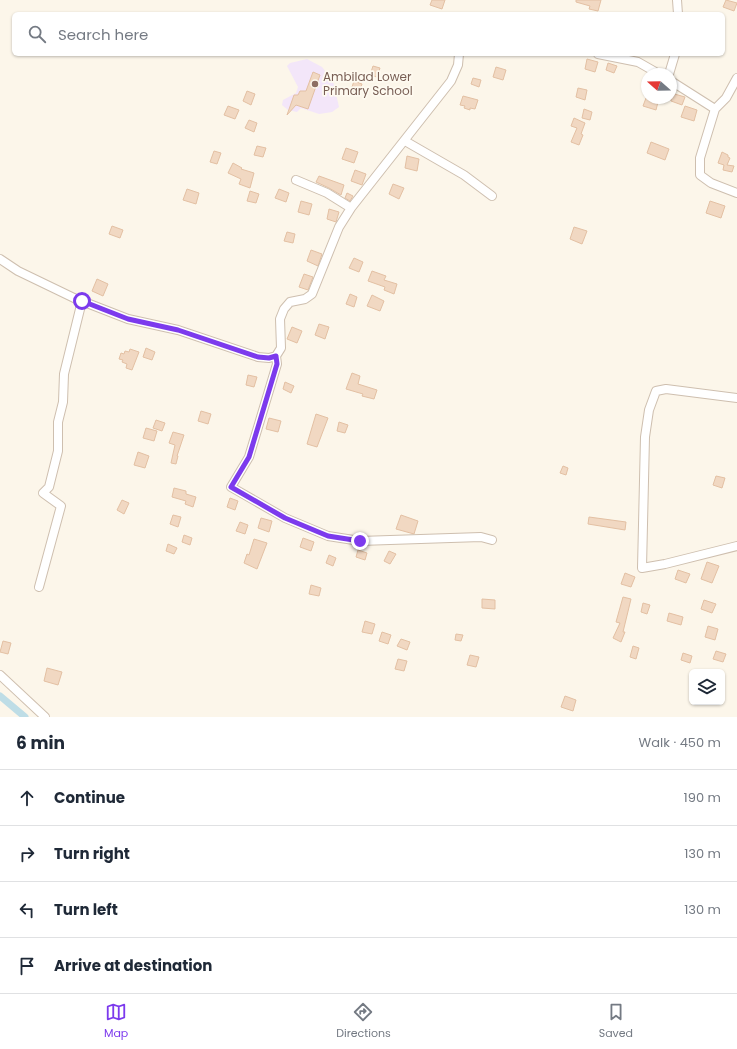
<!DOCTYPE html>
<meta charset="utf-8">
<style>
:root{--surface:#fff;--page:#f2f2f3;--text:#1f2937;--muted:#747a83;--line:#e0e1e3;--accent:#7c3aed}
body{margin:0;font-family:Poppins,sans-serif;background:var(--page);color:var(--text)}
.controls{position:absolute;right:12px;bottom:12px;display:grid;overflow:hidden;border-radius:6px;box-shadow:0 1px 3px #0004}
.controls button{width:36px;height:36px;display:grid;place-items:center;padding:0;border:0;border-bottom:1px solid var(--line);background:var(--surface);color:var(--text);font:20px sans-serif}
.compass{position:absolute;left:641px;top:68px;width:36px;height:36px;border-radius:50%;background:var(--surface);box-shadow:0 1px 3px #0004;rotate:290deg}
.stop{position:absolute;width:12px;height:12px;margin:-9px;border:3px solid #7c3aed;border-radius:50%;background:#fff}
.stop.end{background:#7c3aed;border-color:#fff;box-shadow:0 1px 4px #0008}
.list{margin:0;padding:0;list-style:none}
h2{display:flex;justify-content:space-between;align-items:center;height:52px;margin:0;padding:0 16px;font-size:17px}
h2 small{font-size:13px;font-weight:400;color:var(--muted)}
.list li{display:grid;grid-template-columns:26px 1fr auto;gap:12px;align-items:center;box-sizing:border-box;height:56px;padding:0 16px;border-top:1px solid var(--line)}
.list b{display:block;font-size:15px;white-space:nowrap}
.list em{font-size:13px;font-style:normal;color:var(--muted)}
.icon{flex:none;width:22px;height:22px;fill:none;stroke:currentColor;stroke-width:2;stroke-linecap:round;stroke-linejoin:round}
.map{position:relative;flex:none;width:737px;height:717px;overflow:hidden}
.search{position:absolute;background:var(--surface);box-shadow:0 1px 3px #0004;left:12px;right:12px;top:12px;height:44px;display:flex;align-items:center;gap:10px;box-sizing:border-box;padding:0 14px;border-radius:6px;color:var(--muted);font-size:15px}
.sheet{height:276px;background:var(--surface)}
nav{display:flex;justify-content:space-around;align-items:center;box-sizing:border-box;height:56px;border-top:1px solid var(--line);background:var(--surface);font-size:11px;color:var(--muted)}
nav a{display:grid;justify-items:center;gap:2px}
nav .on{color:var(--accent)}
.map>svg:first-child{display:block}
</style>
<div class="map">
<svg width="737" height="717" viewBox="0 0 737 717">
<rect width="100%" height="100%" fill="#fcf6ea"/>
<path fill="#f3e6f9" d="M307 59 322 67 333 81 339 107 332 112 319 114 301 108 297 112 288 110 282 105 283 100 296 93 298 87 287 66 290 63Z"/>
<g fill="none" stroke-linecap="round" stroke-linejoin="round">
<path stroke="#bedde6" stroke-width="7" d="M0 696 25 717"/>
</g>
<path fill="#f1d8c2" stroke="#e3c0a3" d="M432 0H445L442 9 430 5Z
M576 0H601L598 11 589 9 590 6 576 2Z
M726 0 737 3 734 11 723 7Z
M587 59 598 62 595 72 585 69Z
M608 63 617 66 614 73 606 70Z
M373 66 380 68 377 77 370 75Z
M496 67 506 70 503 80 493 77Z
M313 72 320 75 308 109 296 105 287 115 294 95H298L300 91H306Z
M473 78 481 80 479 87 471 84Z
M354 81 362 84 359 93 351 90Z
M578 88 587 90 585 100 576 97Z
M247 91 255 94 251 105 243 101Z
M671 93 685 97 682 105 671 101Z
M463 96 478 100 475 109 470 108V110L464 108 465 106 460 105Z
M646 98H659L656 110 643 106Z
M228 106 239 110 235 119 224 115Z
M685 106 697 110 694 121 681 117Z
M584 109 592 112 590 120 582 118Z
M574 118 585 123 581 134 583 135 579 145 571 142 577 128 571 126Z
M249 120 257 123 254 132 245 128Z
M651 142 669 149 665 160 647 153Z
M257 146 266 148 263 157 254 155Z
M346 148 358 152 354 163 342 159Z
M214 151 221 153 217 164 210 162Z
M722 152 728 155V157L730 158 727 165 734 166 732 172 723 170 724 165 718 163Z
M407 156 419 159 417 171 405 168Z
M233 163 242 168 241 169 254 173 250 188 239 184 241 179 228 173Z
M355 170 366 174 362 185 351 181Z
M319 176 344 185 341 195 329 188 316 182Z
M393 184 404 188 399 199 389 194Z
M187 189 199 193 196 204 183 200Z
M279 189 289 193 286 202 275 198Z
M250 191 259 194 256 203 247 201Z
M347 193 353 196 350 201 345 198Z
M301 201 312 204 309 215 298 212Z
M710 201 725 206 721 218 706 213Z
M329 209 339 212 336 222 327 219Z
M112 226 123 230 120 238 109 234Z
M574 227 587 231 582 244 570 239Z
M287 232 295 234 293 243 284 241Z
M311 250 322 254 318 266 307 261Z
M354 258 363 262 359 272 349 268Z
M372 271 386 276 384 280 397 284 394 294 384 290 385 287 368 281Z
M304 274 313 277 308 290 299 287Z
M97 279 108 284 103 296 92 291Z
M350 294 357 297 354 307 346 304Z
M372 295 384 301 380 311 367 306Z
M319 324 329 327 325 339 315 335Z
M292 327 302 331 297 343 287 339Z
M146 348 155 352 152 360 143 357Z
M130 349 139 352 132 370 126 368 127 364 122 362 123 360 119 359 121 353 124 354 125 351 129 352Z
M352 373 360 376 358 384 377 390 374 399 362 396 363 394 346 389Z
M248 375 257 377 254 387 246 385Z
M285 382 294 386 291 393 283 389Z
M201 411 211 414 208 424 198 421Z
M316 414 328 418 317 447 307 444Z
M269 418 281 421 278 432 266 429Z
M156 420 165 423 162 431 153 428Z
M339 422 348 425 345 433 337 431Z
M146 428 157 431 154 441 143 438Z
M173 432 184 435 177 456H178L176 464 171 463 175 445 169 443Z
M138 452 149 456 145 468 134 465Z
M563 466 568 468 566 475 560 473Z
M716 476 725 478 722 488 713 485Z
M174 488 186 491V494L196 497 193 507 185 504 186 501 172 497Z
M230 498 238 501 235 510 227 507Z
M122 500 129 503 124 514 117 510Z
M173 515 181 517 178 527 170 524Z
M401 515 418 521 414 534 396 529Z
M589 517 626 522 625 530 588 524Z
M261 518 272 521 269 532 258 528Z
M240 522 248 525 245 534 236 531Z
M184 535 192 538 190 545 182 542Z
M303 538 314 542 311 551 300 547Z
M254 539 267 543 257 569 244 563 247 554 249 555Z
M168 544 177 548 174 554 166 551Z
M358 550 367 553 365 560 356 557Z
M389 551 396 554 390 564 384 561Z
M329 555 336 558 333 566 326 563Z
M707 562 719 566 712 583 701 579Z
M678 570 690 574 686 583 675 579Z
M625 573 635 577 631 587 621 584Z
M311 585 321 588 319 596 309 594Z
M623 597 631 599 623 632H625L621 642 613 638 620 623 616 622Z
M482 599 495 600V609L482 608Z
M704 600 716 604 712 613 701 609Z
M643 603 650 605 647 614 641 612Z
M669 613 683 617 681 625 667 621Z
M365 621 375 624 372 634 362 632Z
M708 626 718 629 715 640 705 637Z
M382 632 391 635 388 644 379 641Z
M456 634 463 635 461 641 455 640Z
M401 639 410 642 407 650 397 646Z
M3 641 11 643 8 654 0 652Z
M633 646 639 648 636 659 630 657Z
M716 651 726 654 723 662 713 659Z
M683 653 692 656 690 663 681 660Z
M470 655 479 657 476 667 467 665Z
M398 659 407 661 404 671 395 669Z
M47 668 62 672 58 685 44 681Z
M565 696 576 700 573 711 561 707Z"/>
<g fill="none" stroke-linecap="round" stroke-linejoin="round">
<g stroke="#cebfaf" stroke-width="10">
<path id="street" d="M677 0 678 14
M598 54 638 62 659 74
M669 74 675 54
M671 81 715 109 700 158V175L711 183 737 193
M715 109 726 98 737 78
M405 141 464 175 492 196
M296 180 327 193 351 208
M0 259 18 271 74 298 128 319 178 330 258 357 269 358 276 356 281 348 280 319 284 309 290 302 305 299 312 294 339 227 351 208 451 81 458 65 459 54
M276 356 277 364 249 457 231 487 285 518 328 536 360 541 481 537 492 540
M737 398 666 389 656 391 649 410 645 437 642 568 665 564 737 546
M39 587 61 506 43 493 49 487 58 451V422L63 402 64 374 82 301
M0 675 45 717"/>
</g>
<use href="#street" stroke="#fff" stroke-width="8"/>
</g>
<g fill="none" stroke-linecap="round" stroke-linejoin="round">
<path stroke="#7c3aed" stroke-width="5" d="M82 301 128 319 178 330 258 357 269 358 276 356 277 364 249 457 231 487 285 518 328 536 360 541"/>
</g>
<circle fill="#8d6e63" stroke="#fefaf0" stroke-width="1.5" cx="315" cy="84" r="4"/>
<g text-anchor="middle" stroke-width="3.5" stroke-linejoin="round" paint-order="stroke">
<g font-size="12" fill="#785e54" stroke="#fefaf0" text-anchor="start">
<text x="323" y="81">Ambilad Lower<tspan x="323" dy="14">Primary School</tspan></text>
</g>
</g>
</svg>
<div class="controls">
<button><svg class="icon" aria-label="layers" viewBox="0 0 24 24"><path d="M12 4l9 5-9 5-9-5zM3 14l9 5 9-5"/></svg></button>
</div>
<svg class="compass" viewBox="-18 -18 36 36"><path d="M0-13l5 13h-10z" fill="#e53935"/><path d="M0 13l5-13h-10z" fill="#747a83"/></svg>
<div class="stop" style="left:82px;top:301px"></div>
<div class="stop end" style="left:360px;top:541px"></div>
<div class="search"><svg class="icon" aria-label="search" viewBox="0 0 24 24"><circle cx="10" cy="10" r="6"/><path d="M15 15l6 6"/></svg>Search here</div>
</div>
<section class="sheet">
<h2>6 min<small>Walk · 450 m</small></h2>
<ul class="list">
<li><svg class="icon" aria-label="ahead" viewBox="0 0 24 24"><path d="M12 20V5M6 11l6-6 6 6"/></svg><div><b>Continue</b></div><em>190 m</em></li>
<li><svg class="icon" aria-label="right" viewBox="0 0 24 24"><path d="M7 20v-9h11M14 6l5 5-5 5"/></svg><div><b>Turn right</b></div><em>130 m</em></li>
<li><svg class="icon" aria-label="left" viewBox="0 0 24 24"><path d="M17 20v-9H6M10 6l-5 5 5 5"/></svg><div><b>Turn left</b></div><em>130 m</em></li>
<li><svg class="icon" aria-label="arrive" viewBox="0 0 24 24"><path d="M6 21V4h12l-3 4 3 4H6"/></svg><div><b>Arrive at destination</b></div></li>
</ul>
</section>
<nav>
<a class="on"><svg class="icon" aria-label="map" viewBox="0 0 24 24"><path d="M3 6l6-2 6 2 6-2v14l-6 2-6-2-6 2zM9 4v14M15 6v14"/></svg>Map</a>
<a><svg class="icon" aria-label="directions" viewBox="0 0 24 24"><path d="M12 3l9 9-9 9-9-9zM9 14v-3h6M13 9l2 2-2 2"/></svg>Directions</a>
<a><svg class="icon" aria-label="saved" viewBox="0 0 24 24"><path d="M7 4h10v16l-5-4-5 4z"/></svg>Saved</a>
</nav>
